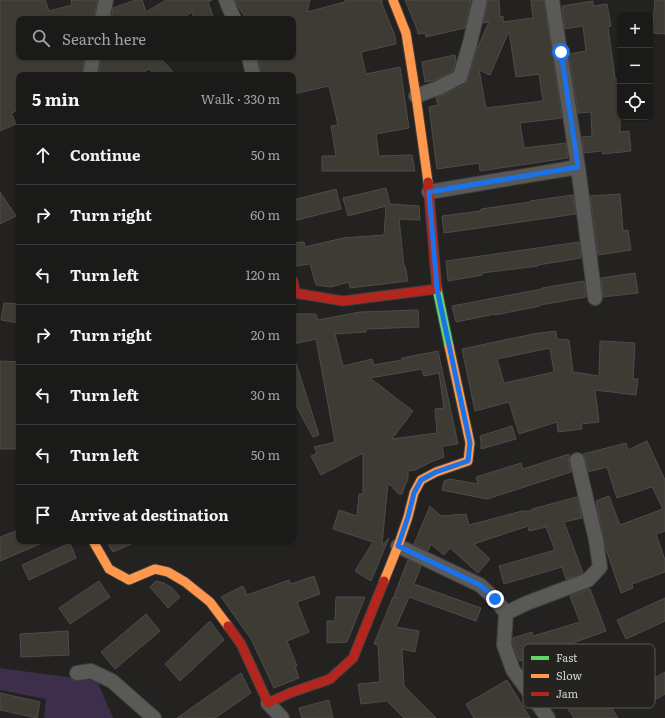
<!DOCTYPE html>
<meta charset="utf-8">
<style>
:root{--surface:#1a1a19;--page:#272726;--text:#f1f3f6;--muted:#9fa1a2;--line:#383838}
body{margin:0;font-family:Literata,serif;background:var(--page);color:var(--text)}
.controls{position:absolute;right:12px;top:12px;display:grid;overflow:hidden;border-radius:8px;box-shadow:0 1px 3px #0004}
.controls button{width:36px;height:36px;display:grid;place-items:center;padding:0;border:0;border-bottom:1px solid var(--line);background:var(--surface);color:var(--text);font:20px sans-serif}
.stop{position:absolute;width:12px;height:12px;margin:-9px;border:3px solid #1a73e8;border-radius:50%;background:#fff}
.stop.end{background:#1a73e8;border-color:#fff;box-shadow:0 1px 4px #0008}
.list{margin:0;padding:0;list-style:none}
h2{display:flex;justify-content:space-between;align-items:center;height:52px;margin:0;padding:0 16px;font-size:17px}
h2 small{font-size:13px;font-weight:400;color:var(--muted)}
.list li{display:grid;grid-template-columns:26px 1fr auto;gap:12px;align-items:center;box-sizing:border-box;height:60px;padding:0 16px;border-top:1px solid var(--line)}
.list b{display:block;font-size:15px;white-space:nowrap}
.list em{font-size:13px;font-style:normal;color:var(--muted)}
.icon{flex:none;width:22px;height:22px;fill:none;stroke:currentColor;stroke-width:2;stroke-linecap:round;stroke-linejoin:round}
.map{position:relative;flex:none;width:665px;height:718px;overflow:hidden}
.search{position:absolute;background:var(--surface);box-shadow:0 1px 3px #0004;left:16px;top:16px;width:280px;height:44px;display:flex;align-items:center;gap:10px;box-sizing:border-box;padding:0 14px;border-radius:8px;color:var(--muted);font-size:15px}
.panel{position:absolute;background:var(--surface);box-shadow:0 1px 3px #0004;left:16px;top:72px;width:280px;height:472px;border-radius:8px}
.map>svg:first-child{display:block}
</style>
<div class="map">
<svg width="665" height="718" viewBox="0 0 665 718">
<rect width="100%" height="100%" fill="#232221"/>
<path fill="#3d2f4b" d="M0 668 7 669 97 681 113 718H44L46 699 0 690Z"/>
<path fill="#3d3b33" stroke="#4d4c4b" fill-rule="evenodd" d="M0 0H45L49 11 72 5 71 0H97L94 19H19V57H84L82 75H19V110L11 113 16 124 0 131Z
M136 0H142L146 12 166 0H212L208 2 214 19H194L192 12 181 19H111L113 8Z
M235 0H310L307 12 345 2V0H382V4L395 36 396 44 361 52 366 74 400 67 409 128 376 134 379 156 412 155 415 171H322V156H336L331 126 338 125 329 86 293 94V75H261L258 57H293V19H245L244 15 239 8Z
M405 0H471L465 28 426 37 425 33 418 34 417 29Z
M488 0H499L500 17 503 16V22L533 18 531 0H544L562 118 520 123 524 148 566 143 568 158 480 171 479 163 437 169 429 107 438 105 436 98 464 85 467 82 476 51 489 22 483 23ZM509 31 516 77 539 74 543 101 486 108 479 70 490 75Z
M655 0H665V34L652 33Z
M593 1V6L607 4 611 26 608 27 615 79H620V132L629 131 631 151 603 154 602 151 584 153 582 137 592 136 591 112 578 113 569 54 586 51 583 26 565 29 562 6Z
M455 55 456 60 453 71 435 80 425 82 422 62Z
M101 57H166L162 60 176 75H155L149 69 139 75H99Z
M386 188 390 204 419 206 420 220 399 219 404 266H405L408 281 350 288 349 282 331 287 316 285 310 264 296 266 293 252V243L304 242 305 247 343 238 384 235 386 206 348 216 343 198Z
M336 189 341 209 293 221V200Z
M0 192 16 216 0 224Z
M620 194 623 231 628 230 631 250 598 255 590 196Z
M573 195 576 214 444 233 442 216 481 211V209L530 202V201Z
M579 242 581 258 538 265V266L482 273V275L448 281 446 261Z
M635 273 638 293 603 297 601 278Z
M584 281 586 297 540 305V306L495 315V314L456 322 452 306 542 289V288Z
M4 303 19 304V323L1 320Z
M418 310 419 327 366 329V332L335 334 343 366 372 359 374 365 402 360V358L438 351 458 444 442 446 444 457 431 462 415 470 408 471V479L404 488 402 494H399L388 483 382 545 389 538 371 581 355 571 373 542 333 529 339 510 357 516 359 494H363V453L321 475 311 456 317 453 314 447 335 442 316 339 293 344V314H316L318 320 360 312ZM422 369 424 376 439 373 444 408 435 409 437 433 392 439 413 411 370 378Z
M556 331 557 339 569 340 573 372 599 376 600 341 635 343 633 379H638L636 395 595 390 599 422 581 424 582 429 558 432 557 422 519 434 509 402 475 411 462 349 533 334ZM550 348 554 372 504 383 497 359Z
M0 361 19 362V449H0Z
M293 363H296L319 435 313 437 293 400Z
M512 426 516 439 481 449V441L480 436Z
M647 441 665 480V531L656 534 665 560V572L632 584 633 588 621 593 605 546 596 501 609 496 620 525 663 509 652 487 617 498 607 467 588 472 585 458 583 454 626 443 628 450Z
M569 454V462L571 472 487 499 442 490 444 481 450 479 478 484 476 477 521 463 523 469Z
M577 497 582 518 564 522 583 573 566 579 562 567 504 584 499 566 555 550 546 527 529 531 528 526 474 544 490 559 478 573 450 548 444 555 431 544 428 551 414 544 430 506 441 516 466 514 469 525 522 511H532V509Z
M19 530V541H47L0 561V537Z
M106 541H138L113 552Z
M70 543 76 558 29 580 22 565Z
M408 560 421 566 414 584 481 608 476 621 409 597 396 627 419 631 415 652 402 649 404 686 436 718H404L387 701 361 704 358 684 380 682 378 645 374 644 393 597 397 598 394 596Z
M314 576 320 594 297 602 309 632 287 641 297 666 295 667 299 678 274 688 251 639 221 597 243 586 247 595 289 580 291 584Z
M99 581 110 597 70 624 59 608Z
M156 581 164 583 172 588 180 597 168 608 150 587Z
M589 589H590L606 631 570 644 571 646 519 661 513 644V638L532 632 533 636 580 622 570 596Z
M336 597H365L347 642 327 643V621H335Z
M665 598V621L626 639 617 620Z
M146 614 160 631 115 669 101 652Z
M210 621 224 640 180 681 165 664Z
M68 631 69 655 21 657 20 634Z
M665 672V694L651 702 642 685Z
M241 673 251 693 215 718H177Z
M590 674 618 718H574L558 694Z
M507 680 530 718H474L466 704Z
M0 693 40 702 37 718 0 710Z
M329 700 333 718H302L299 708Z"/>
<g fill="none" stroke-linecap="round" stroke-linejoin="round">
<g stroke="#403f3d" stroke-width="16">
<path id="street" d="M226 0 234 19
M552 0 578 167 595 298
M102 19 106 0
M249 57 253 75
M90 75 93 57
M416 96 438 88 460 77 470 43 480 0
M429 192 578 167
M398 546 480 585 495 599 506 613 504 645 513 670 548 718
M506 613 527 603 588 580 600 567 596 540 577 460
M77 673 91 671 112 681 154 718
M268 703 282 718"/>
</g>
<g stroke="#403f3d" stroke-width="11">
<path id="fast" d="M437 289 449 346"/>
</g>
<g stroke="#403f3d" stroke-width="11">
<path id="slow" d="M393 0 406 33 416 96 428 182
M93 541 109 569 129 580 155 569 168 572 185 582 210 602 228 626
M384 581 398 546 408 517 414 493 421 480 436 472 468 461 470 443 449 346"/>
</g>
<g stroke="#403f3d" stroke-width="11">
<path id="jam" d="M293 281 295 293 343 301 437 289 428 182
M228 626 241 644 268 703 290 693 330 679 353 658 384 581"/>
</g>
<use href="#street" stroke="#595958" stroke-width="14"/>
<use href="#fast" stroke="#63d668" stroke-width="9"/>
<use href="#slow" stroke="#ff974d" stroke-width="9"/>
<use href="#jam" stroke="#b3261e" stroke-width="9"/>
</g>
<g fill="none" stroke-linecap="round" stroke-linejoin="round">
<path stroke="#1a73e8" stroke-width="5" d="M495 599 480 585 398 546 408 517 414 493 421 480 436 472 468 461 470 443 437 289 429 192 578 167 561 52"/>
</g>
<rect x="523" y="644" width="132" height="64" rx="6" fill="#242320" stroke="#595855" stroke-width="1"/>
<rect x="531" y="656" width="18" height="4" fill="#63d668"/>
<rect x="531" y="674" width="18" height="4" fill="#ff974d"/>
<rect x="531" y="692" width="18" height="4" fill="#b3261e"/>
<g font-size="11" fill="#d3d2d0">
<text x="556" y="662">Fast</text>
<text x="556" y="680">Slow</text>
<text x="556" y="698">Jam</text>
</g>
</svg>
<div class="controls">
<button>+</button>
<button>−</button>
<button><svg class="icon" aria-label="locate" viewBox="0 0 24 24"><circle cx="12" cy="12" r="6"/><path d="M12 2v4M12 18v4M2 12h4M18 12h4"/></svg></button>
</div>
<div class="stop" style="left:561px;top:52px"></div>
<div class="stop end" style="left:495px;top:599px"></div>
<div class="search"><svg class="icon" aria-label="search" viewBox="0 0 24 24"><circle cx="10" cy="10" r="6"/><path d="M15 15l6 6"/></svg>Search here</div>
<section class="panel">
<h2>5 min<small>Walk · 330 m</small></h2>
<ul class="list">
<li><svg class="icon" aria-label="ahead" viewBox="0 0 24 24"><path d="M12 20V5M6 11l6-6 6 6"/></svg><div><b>Continue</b></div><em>50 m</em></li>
<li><svg class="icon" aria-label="right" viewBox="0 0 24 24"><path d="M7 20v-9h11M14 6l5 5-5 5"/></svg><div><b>Turn right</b></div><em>60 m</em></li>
<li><svg class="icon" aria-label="left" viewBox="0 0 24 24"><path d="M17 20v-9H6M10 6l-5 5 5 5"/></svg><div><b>Turn left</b></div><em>120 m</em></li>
<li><svg class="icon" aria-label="right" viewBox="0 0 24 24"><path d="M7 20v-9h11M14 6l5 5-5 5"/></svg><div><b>Turn right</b></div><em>20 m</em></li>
<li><svg class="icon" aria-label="left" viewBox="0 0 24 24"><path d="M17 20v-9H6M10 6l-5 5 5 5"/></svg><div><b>Turn left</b></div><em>30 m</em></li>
<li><svg class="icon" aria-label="left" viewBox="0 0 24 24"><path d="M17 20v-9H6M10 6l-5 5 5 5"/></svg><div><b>Turn left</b></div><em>50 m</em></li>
<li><svg class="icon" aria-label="arrive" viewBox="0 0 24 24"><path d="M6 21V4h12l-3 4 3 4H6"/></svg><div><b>Arrive at destination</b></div></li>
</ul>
</section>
</div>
